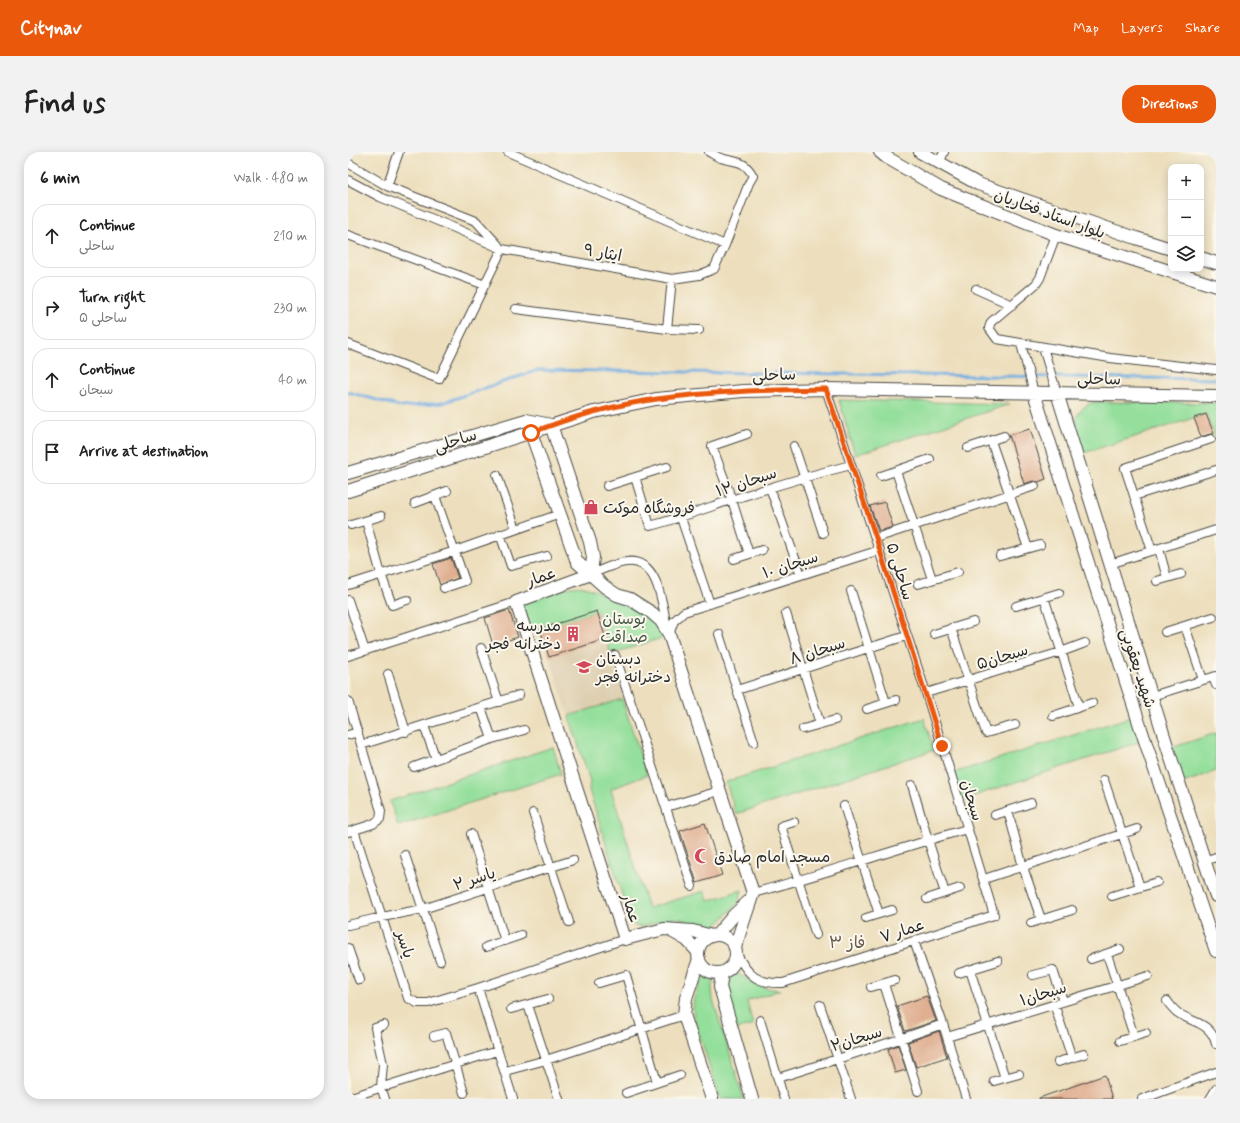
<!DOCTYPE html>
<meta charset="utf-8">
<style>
:root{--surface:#fff;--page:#f2f2f2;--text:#222;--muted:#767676;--line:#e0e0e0;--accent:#ea580c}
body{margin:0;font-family:Mynerve,"Playpen Sans Arabic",sans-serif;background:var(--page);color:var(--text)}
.controls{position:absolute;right:12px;top:12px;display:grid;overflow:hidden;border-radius:8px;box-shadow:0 2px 10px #0003}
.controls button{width:36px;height:36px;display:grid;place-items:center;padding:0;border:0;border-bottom:1px solid var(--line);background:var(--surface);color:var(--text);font:20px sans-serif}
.stop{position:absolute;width:12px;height:12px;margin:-9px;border:3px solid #ea580c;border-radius:50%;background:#fff}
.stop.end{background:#ea580c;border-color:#fff;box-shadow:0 1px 4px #0008}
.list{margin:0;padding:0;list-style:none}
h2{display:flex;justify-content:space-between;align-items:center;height:52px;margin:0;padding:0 16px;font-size:17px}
h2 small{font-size:13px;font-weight:400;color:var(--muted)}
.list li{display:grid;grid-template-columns:26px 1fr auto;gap:12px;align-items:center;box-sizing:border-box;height:64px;margin:0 8px 8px;padding:0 8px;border:1px solid var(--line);border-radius:16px}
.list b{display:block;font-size:15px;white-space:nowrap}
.list p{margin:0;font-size:13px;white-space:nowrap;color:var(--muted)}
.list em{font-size:13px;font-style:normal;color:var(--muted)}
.icon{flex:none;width:22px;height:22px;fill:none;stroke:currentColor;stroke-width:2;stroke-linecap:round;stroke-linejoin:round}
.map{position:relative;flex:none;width:868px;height:947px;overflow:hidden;border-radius:16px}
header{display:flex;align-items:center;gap:24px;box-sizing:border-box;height:56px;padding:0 20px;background:var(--accent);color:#fff}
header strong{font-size:19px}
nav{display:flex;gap:22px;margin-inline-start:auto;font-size:14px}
.intro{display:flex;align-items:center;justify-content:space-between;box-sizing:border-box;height:96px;padding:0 24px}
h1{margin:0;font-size:28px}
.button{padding:10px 18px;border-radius:16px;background:var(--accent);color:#fff;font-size:14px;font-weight:700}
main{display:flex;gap:24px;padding:0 24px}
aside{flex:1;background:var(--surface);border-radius:16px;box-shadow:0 2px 10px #0003}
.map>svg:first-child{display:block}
</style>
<header>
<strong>Citynav</strong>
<nav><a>Map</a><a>Layers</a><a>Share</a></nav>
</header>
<div class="intro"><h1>Find us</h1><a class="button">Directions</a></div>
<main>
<aside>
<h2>6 min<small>Walk · 480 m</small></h2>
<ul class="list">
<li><svg class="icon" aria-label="ahead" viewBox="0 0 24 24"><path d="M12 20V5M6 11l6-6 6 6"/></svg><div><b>Continue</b><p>ساحلی</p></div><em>210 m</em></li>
<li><svg class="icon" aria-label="right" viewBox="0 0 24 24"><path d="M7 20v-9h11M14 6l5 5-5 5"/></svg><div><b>Turn right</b><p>ساحلی ۵</p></div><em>230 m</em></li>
<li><svg class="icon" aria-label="ahead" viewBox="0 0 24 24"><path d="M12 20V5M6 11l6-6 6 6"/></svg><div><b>Continue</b><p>سبحان</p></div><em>40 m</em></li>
<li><svg class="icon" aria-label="arrive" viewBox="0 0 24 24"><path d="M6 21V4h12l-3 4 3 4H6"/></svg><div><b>Arrive at destination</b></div></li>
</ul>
</aside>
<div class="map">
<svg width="868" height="947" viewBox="0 0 868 947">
<rect width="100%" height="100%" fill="#fbf7ec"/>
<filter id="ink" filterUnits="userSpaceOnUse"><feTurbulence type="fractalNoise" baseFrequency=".025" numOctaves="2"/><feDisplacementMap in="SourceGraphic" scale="8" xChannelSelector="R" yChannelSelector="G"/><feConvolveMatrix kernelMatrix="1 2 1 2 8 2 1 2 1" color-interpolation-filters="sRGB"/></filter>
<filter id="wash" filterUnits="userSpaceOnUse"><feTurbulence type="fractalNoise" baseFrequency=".012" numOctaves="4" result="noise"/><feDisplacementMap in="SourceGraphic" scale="16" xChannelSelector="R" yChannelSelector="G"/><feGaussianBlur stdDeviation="0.9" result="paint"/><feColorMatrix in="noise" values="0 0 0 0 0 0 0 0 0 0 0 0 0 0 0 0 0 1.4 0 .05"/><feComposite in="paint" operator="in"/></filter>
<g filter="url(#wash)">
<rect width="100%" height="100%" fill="#eddfbd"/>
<path fill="#decfb1" d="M249 459 277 545 274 547 221 564 192 477Z"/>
<path fill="#94df9b" stroke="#608563" d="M491 248 662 252 507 303Z
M745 250 868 251V288L858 262 736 301C732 288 722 272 732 259 735 255 741 252 745 250Z
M221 435C226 435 231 434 236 435 255 440 301 461 311 478 312 480 313 484 314 486L263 502 249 459 183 481 173 452Z
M274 547 299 623 263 637 300 756 357 739 360 749 394 738 391 750 366 776 359 777 348 775 335 767 323 766 293 775 287 774 283 771 241 638 242 629 221 564Z
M789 563 797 588 610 649 602 622Z
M576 566 586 598 388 662 378 630Z
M868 581V619L832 632 820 597Z
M205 595 213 622 50 674 42 649Z
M362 822 366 824 364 836 365 848 396 947H372L346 866C343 845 348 840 357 823Z
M391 822C407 833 413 836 432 838L399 849 405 873 388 878 377 837 379 830 382 823Z"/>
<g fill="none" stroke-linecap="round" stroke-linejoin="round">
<path stroke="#6daadf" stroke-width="3" d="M0 240 54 255 94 251 190 218 868 227"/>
</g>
<g id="blocks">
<path fill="#e0af91" d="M858 262 866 282H862L853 285 846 266Z
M682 277 698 327 690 330 685 329 676 332 661 283Z
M537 350 545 375 531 379 522 354Z
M103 406 110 426 92 433 85 412Z
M161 458 170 485 145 493 137 466Z
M249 459 258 487 201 505 192 477Z
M357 671 374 723 349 731 332 679Z
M579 844 588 869 557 879 549 854Z
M591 879 599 905 568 915 560 890Z
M550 893 558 918 547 921 540 897Z
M757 923 764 947H691V946Z"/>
</g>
</g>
<g filter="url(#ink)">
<use href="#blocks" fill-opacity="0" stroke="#484641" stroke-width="1"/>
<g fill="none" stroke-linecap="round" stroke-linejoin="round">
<g stroke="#484641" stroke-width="10">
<path id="street" d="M160 0 377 93
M0 11 39 34 128 69 150 93
M591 11 596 0
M0 28 32 45 109 77 154 97 324 127 351 123 366 117 377 93 401 31 405 24C396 7 388 11 373 6 369 5 365 2 361 0
M39 34 51 0
M0 83 137 133
M708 83 692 126 688 132 643 170 641 176 649 187 762 206 868 218
M628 137 664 153
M168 157 319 177 351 178
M319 177 324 127
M0 192 91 227 154 97
M673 192 686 241
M695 196 709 241
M399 282 364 294 384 348 401 402
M643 289 680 396
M446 294 475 381
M620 296 656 284
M548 319 584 427
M149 323 168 377
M533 324 582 307
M287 325 302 374C329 367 356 357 383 348 423 335 463 323 503 313
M259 334 319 315
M422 336 453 423
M87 344 117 429 96 436
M786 344 868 318
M67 351 99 339
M333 366 362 452
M18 369 33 422 44 453 59 448
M3 373 33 364
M152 382 163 414 199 404
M528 386 687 334
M811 397 819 426
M804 399 777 316 863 287
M652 404 692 393
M386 407 414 398
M762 412 868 378
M243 422C254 418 267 411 278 410 311 405 314 453 319 475
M809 429 833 422
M570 432 610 420
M0 433 107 399 212 362
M503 439 538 551
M696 445 731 555
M0 448 17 499
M668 454 711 441
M438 461 472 572
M837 474 855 528
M603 476 638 581 667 573
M817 480 865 465
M321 482 326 469 336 460 532 398
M371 482 406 590
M586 482 625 470
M133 496 151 550
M267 503 344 734
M0 504 168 450
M40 522 58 580
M865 525 868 533
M389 538 558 484
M578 541 713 500 737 491
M804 544 868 524
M0 549 33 659 32 667 25 672 0 680
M133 555 144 587
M519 557 548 548
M705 564 744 551
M76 574 88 607
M455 577 487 568
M0 583 10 580
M13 593 171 543
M66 615 144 587 176 578
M756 628 792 735
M564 633 580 688 597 741
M496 654 531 762
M318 655 371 639
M660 659 675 715 693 767
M185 661 221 770
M647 663 683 651
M446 670 433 674 468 783
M6 678 60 846 69 851H80L130 836 277 787
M123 682 157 789
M57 703 92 809
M856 709 868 705
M636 727 789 677
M405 741C477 722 547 697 619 677
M764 744 809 730
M579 747 612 736
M518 766 544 758
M683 771 724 758
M0 773 34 765 75 757 225 708
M566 789 595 872 618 947
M138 795 173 783
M0 796 11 828
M389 802C400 824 410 832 435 831L646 763 578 541 478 237
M759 802 786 884
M743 807 772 797
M622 818 657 926
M611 821 650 809
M685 823 705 818 715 849
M251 831 278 823 309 930
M536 832 570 939
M523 835 547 828
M130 836 165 947
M819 849C822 853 826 858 830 861 844 871 863 870 868 892
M706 852 724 906
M180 853 211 947
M472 853 503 947
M163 857 200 847
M412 868 436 947
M36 873 27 876 35 912 33 935 37 947
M86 884 98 881 116 941
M599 885 800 824
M772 889 798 881
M710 910 736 902
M157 919 198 908 336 863
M430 926 552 887 595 872
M646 929 671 922
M278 941 332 923
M0 946 149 899
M794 947 868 920
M862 947 868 937"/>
</g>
<g stroke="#484641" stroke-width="14">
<path id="secondary" d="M532 0 538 5 593 37 708 83 868 134
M572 0 630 32 788 86 823 97
M853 106 868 111
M686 241 793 577 868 799
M709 241 820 597 868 744
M183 281 229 410 257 435 269 443 282 447 304 461 313 469 321 482 405 741 387 795
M0 321 178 268 203 273 242 390 245 405 243 422
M0 339 246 260 308 247 395 239 478 237 868 244
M243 422 168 450 277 787 316 777 345 779 364 784
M325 780 339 788 350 800
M350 802a19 19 0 1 1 38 0a19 19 0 1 1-38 0Z
M369 783 386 763 401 749
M351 807 338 846 336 863 364 947
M374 821 372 835 404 947"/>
</g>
<use href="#street" stroke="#fff" stroke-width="8"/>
<use href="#secondary" stroke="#fff" stroke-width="12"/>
</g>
</g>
<g fill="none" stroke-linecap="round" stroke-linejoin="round" filter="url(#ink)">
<path stroke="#ea580c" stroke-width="5" d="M183 281C223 265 266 253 309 247 365 239 422 238 478 237L528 386 594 594"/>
</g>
<defs>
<g id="shop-bare" transform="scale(1.2)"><path d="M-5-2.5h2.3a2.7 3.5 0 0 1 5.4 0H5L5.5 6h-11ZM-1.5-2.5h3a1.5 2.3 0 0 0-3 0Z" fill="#d1495b" stroke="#fbf7ec" stroke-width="2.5" paint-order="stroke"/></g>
<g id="building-bare" transform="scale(1.2)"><path d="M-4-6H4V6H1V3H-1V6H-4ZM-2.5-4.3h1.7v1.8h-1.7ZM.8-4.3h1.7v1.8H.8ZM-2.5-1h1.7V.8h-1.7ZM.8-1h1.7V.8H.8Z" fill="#d1495b" stroke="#fbf7ec" stroke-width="2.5" paint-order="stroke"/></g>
<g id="school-bare" transform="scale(1.2)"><path d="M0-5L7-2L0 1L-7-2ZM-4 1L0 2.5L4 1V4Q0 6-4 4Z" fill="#d1495b" stroke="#fbf7ec" stroke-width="2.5" paint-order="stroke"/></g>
<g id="mosque-bare" transform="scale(1.2)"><path d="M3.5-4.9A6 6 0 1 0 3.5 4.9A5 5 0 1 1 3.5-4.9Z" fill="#d1495b" stroke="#fbf7ec" stroke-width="2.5" paint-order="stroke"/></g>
</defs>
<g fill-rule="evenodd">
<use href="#shop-bare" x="243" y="355"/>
<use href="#building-bare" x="225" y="482"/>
<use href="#school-bare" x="236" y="515"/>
<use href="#mosque-bare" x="354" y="704"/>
</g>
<g text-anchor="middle" stroke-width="4" stroke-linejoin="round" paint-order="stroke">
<g font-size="16" fill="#2b2b2b" stroke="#fbf7ec">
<text transform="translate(702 61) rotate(20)" y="6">بلوار استاد فخاریان</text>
<text transform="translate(255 100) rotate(10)" y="6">ایثار ۹</text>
<text transform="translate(426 222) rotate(-2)" y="6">ساحلی</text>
<text transform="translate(751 226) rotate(1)" y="6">ساحلی</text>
<text transform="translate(107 288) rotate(-18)" y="6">ساحلی</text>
<text transform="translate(398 329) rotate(-18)" y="6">سبحان ۱۲</text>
<text transform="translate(442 412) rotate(-18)" y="6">سبحان ۱۰</text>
<text transform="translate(553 419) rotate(73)" y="6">ساحلی ۵</text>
<text transform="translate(193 424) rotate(-20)" y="6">عمار</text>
<text transform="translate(469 498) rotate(-18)" y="6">سبحان ۸</text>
<text transform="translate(654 504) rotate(-17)" y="6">سبحان۵</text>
<text transform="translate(791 516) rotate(72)" y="6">شهید یعقوبی</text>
<text transform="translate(625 648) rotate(73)" y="6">سبحان</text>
<text transform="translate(126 726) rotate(-18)" y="6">یاسر ۲</text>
<text transform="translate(284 756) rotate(72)" y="6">عمار</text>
<text transform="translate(554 778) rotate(-18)" y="6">عمار ۷</text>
<text transform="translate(58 792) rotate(72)" y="6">یاسر</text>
<text transform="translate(695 841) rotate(-17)" y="6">سبحان۱</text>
<text transform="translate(508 886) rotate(-17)" y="6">سبحان۲</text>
</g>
<g font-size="16" fill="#2b2b2b" stroke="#fbf7ec" text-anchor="start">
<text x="255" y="361">فروشگاه موکت</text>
<text x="213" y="479" text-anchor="end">مدرسه<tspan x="213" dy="18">دخترانه فجر</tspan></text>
<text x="248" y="512">دبستان<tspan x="248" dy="18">دخترانه فجر</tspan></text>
<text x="366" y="710">مسجد امام صادق</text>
</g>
<g font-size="16" fill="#455847" stroke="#fbf7ec">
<text x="276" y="472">بوستان<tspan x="276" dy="18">صداقت</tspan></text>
</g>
<g font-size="17" fill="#6a594f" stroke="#fbf7ec">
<text x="499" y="796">فاز ۳</text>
</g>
</g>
</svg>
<div class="controls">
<button>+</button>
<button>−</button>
<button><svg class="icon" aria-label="layers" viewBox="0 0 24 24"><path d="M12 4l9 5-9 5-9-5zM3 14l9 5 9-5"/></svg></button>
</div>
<div class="stop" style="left:183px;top:281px"></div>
<div class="stop end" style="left:594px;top:594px"></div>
</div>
</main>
